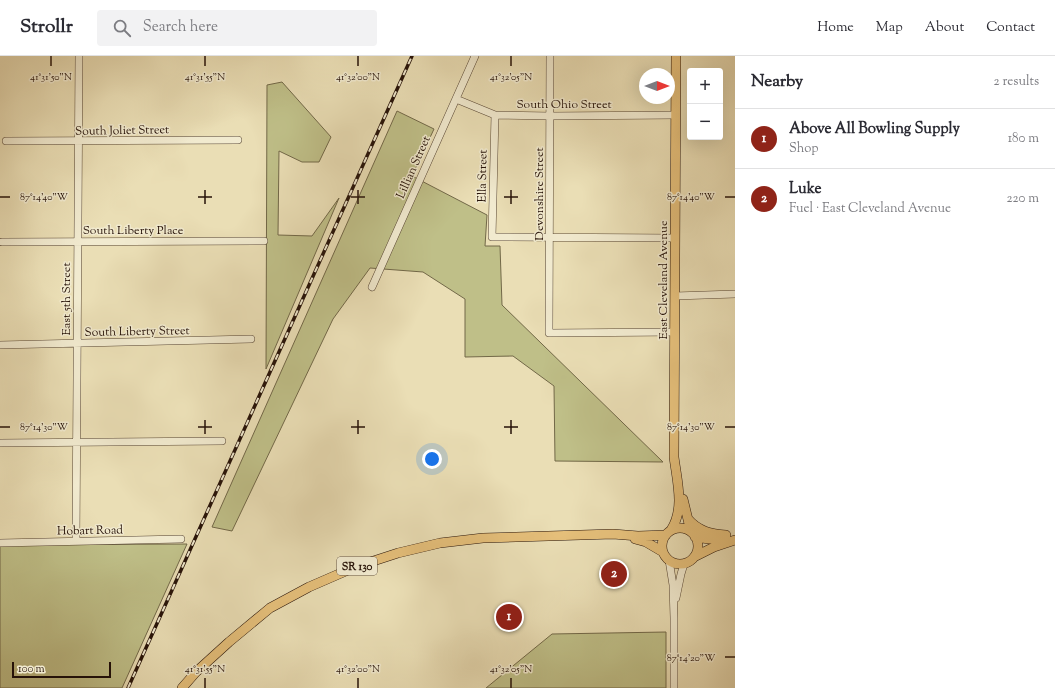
<!DOCTYPE html>
<meta charset="utf-8">
<style>
:root{--surface:#fff;--page:#f2f2f3;--text:#2b2b33;--muted:#7c7c81;--line:#e1e1e2;--accent:#8f2418}
body{margin:0;font-family:"Sorts Mill Goudy",serif;background:var(--page);color:var(--text)}
.controls{position:absolute;right:12px;top:12px;display:grid;overflow:hidden;border-radius:4px;box-shadow:0 4px 16px #0002}
.controls button{width:36px;height:36px;display:grid;place-items:center;padding:0;border:0;border-bottom:1px solid var(--line);background:var(--surface);color:var(--text);font:20px sans-serif}
.compass{position:absolute;left:639px;top:12px;width:36px;height:36px;border-radius:50%;background:var(--surface);box-shadow:0 4px 16px #0002;rotate:90deg}
.scale{position:absolute;left:12px;bottom:10px;width:99px;box-sizing:border-box;padding-left:4px;border:2px solid #261208;border-top:0;font-size:11px;line-height:14px;white-space:nowrap;color:#261208;-webkit-text-stroke:3px #f1eacf;paint-order:stroke}
.you{position:absolute;left:432px;top:403px;width:14px;height:14px;margin:-10px;border:3px solid #fff;border-radius:50%;background:#1a73e8;box-shadow:0 0 0 6px #1a73e833}
.badge{display:grid;place-items:center;width:26px;height:26px;border-radius:50%;background:var(--accent);color:#fff;font-size:13px;font-weight:700}
.pin{position:absolute;translate:-50% -50%;border:2px solid #fff;box-shadow:0 1px 4px #0006}
.list{margin:0;padding:0;list-style:none}
h2{display:flex;justify-content:space-between;align-items:center;height:52px;margin:0;padding:0 16px;font-size:17px}
h2 small{font-size:13px;font-weight:400;color:var(--muted)}
.list li{display:grid;grid-template-columns:26px 1fr auto;gap:12px;align-items:center;box-sizing:border-box;height:60px;padding:0 16px;border-top:1px solid var(--line)}
.list b{display:block;font-size:15px;white-space:nowrap}
.list p{margin:0;font-size:13px;white-space:nowrap;color:var(--muted)}
.list em{font-size:13px;font-style:normal;color:var(--muted)}
.icon{flex:none;width:22px;height:22px;fill:none;stroke:currentColor;stroke-width:2;stroke-linecap:round;stroke-linejoin:round}
.map{position:relative;flex:none;width:735px;height:632px;overflow:hidden}
header{display:flex;align-items:center;gap:24px;box-sizing:border-box;height:56px;padding:0 20px;background:var(--surface);border-bottom:1px solid var(--line)}
header strong{font-size:19px}
nav{display:flex;gap:22px;margin-inline-start:auto;font-size:14px}
.search{width:280px;height:36px;background:var(--page);display:flex;align-items:center;gap:10px;box-sizing:border-box;padding:0 14px;border-radius:4px;color:var(--muted);font-size:15px}
main{display:flex}
aside{flex:1;background:var(--surface)}
.map>svg:first-child{display:block}
</style>
<header>
<strong>Strollr</strong>
<div class="search"><svg class="icon" aria-label="search" viewBox="0 0 24 24"><circle cx="10" cy="10" r="6"/><path d="M15 15l6 6"/></svg>Search here</div>
<nav><a>Home</a><a>Map</a><a>About</a><a>Contact</a></nav>
</header>
<main>
<div class="map">
<svg width="735" height="632" viewBox="0 0 735 632">
<rect width="100%" height="100%" fill="#eadeb5"/>
<filter id="stains"><feTurbulence type="fractalNoise" baseFrequency=".005" numOctaves="4"/><feColorMatrix values="0 0 0 0 .2 0 0 0 0 .09 0 0 0 0 .02 0 0 0 .5 -.17"/></filter>
<radialGradient id="worn" r=".72"><stop offset=".6" stop-color="#630" stop-opacity="0"/><stop offset="1" stop-color="#630" stop-opacity=".3"/></radialGradient>
<path fill="#bfbf88" stroke="#726848" d="M282 26 331 81 319 106H302L279 95 278 179 312 180 339 142 266 313 267 29Z
M397 55 434 73 412 120 487 159 485 190H500L502 249 663 406 555 405 554 330 513 300 465 301V243L423 216 370 212 333 263 232 475 212 471Z
M187 488 122 632H0V489Z
M666 576V632H486L552 578Z"/>
<g fill="none" stroke-linecap="round" stroke-linejoin="round">
<g stroke="#574533" stroke-width="8">
<path id="minor" d="M550 0 549 277 675 276
M456 43 495 59 550 60 676 59
M495 59 492 181 675 182
M6 85 238 84
M2 186 264 185
M372 231 475 0
M675 240 735 238
M0 289 251 283
M0 387 222 385
M76 485 79 0
M0 487 181 483
M669 504 673 529 674 562V632
M676 542 681 518 684 508"/>
</g>
<g stroke="#261208" stroke-width="10">
<path id="major" d="M683 443 691 476
M688 463C698 475 711 478 726 479
M662 490a18 18 0 1 1 36 0a18 18 0 1 1-36 0Z
M671 474C685 453 677 425 674 401L676 0
M695 481 709 483 719 481
M635 483 646 486 663 496
M694 501 714 491 735 484
M182 632 196 616 229 586 270 552 309 531 355 511 398 497 440 487 483 482 613 478 638 480 666 479"/>
</g>
<use href="#minor" stroke="#f1eacf" stroke-width="7"/>
<use href="#major" stroke="#e5bf7a" stroke-width="9"/>
<g stroke="#261208" stroke-width="3.5">
<path id="rail" d="M128 632 412 0"/>
</g>
<use href="#rail" stroke="#f1eacf" stroke-width="2" stroke-dasharray="6" stroke-linecap="butt"/>
</g>
<path fill="none" stroke="#261208" stroke-width="1.5" d="M51 0V10M205 0V10M358 0V10M511 0V10M205 134V148M358 134V148M511 134V148M0 141H10M198 141H212M351 141H365M504 141H518M725 141H735M205 364V378M358 364V378M511 364V378M0 371H10M198 371H212M351 371H365M504 371H518M725 371H735M725 601H735M205 622V632M358 622V632M511 622V632"/>
<g text-anchor="middle" stroke-width="3" stroke-linejoin="round" paint-order="stroke">
<rect fill="#f1eacf" stroke="#635344" stroke-width="1" x="337" y="501" width="40" height="18" rx="3"/>
<g font-size="11" font-weight="bold" fill="#261208">
<text x="357" y="514">SR 130</text>
</g>
<g font-size="12" fill="#261208" stroke="#f1eacf">
<text x="564" y="52">South Ohio Street</text>
<text transform="translate(122 74) rotate(-1)" y="4">South Joliet Street</text>
<text transform="translate(413 111) rotate(-66)" y="4">Lillian Street</text>
<text transform="translate(482 120) rotate(-89)" y="4">Ella Street</text>
<text transform="translate(539 138) rotate(-90)" y="4">Devonshire Street</text>
<text x="133" y="178">South Liberty Place</text>
<text transform="translate(663 224) rotate(-90)" y="4">East Cleveland Avenue</text>
<text transform="translate(66 243) rotate(-90)" y="4">East 5th Street</text>
<text transform="translate(137 275) rotate(-1)" y="4">South Liberty Street</text>
<text transform="translate(90 474) rotate(-1)" y="4">Hobart Road</text>
</g>
</g>
<g font-size="10" text-anchor="middle" fill="#261208" stroke="#f1eacf" stroke-width="3" stroke-linejoin="round" paint-order="stroke">
<text x="51" y="24">41°31'50"N</text>
<text x="205" y="24">41°31'55"N</text>
<text x="358" y="24">41°32'00"N</text>
<text x="511" y="24">41°32'05"N</text>
<text x="691" y="144">87°14'40"W</text>
<text x="44" y="144">87°14'40"W</text>
<text x="691" y="374">87°14'30"W</text>
<text x="44" y="374">87°14'30"W</text>
<text x="691" y="605">87°14'20"W</text>
<text x="205" y="616">41°31'55"N</text>
<text x="358" y="616">41°32'00"N</text>
<text x="511" y="616">41°32'05"N</text>
</g>
<rect width="100%" height="100%" filter="url(#stains)"/>
<rect width="100%" height="100%" fill="url(#worn)"/>
</svg>
<div class="controls">
<button>+</button>
<button>−</button>
</div>
<svg class="compass" viewBox="-18 -18 36 36"><path d="M0-13l5 13h-10z" fill="#e53935"/><path d="M0 13l5-13h-10z" fill="#7c7c81"/></svg>
<div class="scale">100 m</div>
<div class="you"></div>
<div class="pin badge" style="left:509px;top:561px">1</div>
<div class="pin badge" style="left:614px;top:518px">2</div>
</div>
<aside>
<h2>Nearby<small>2 results</small></h2>
<ul class="list">
<li><span class="badge">1</span><div><b>Above All Bowling Supply</b><p>Shop</p></div><em>180 m</em></li>
<li><span class="badge">2</span><div><b>Luke</b><p>Fuel · East Cleveland Avenue</p></div><em>220 m</em></li>
</ul>
</aside>
</main>
